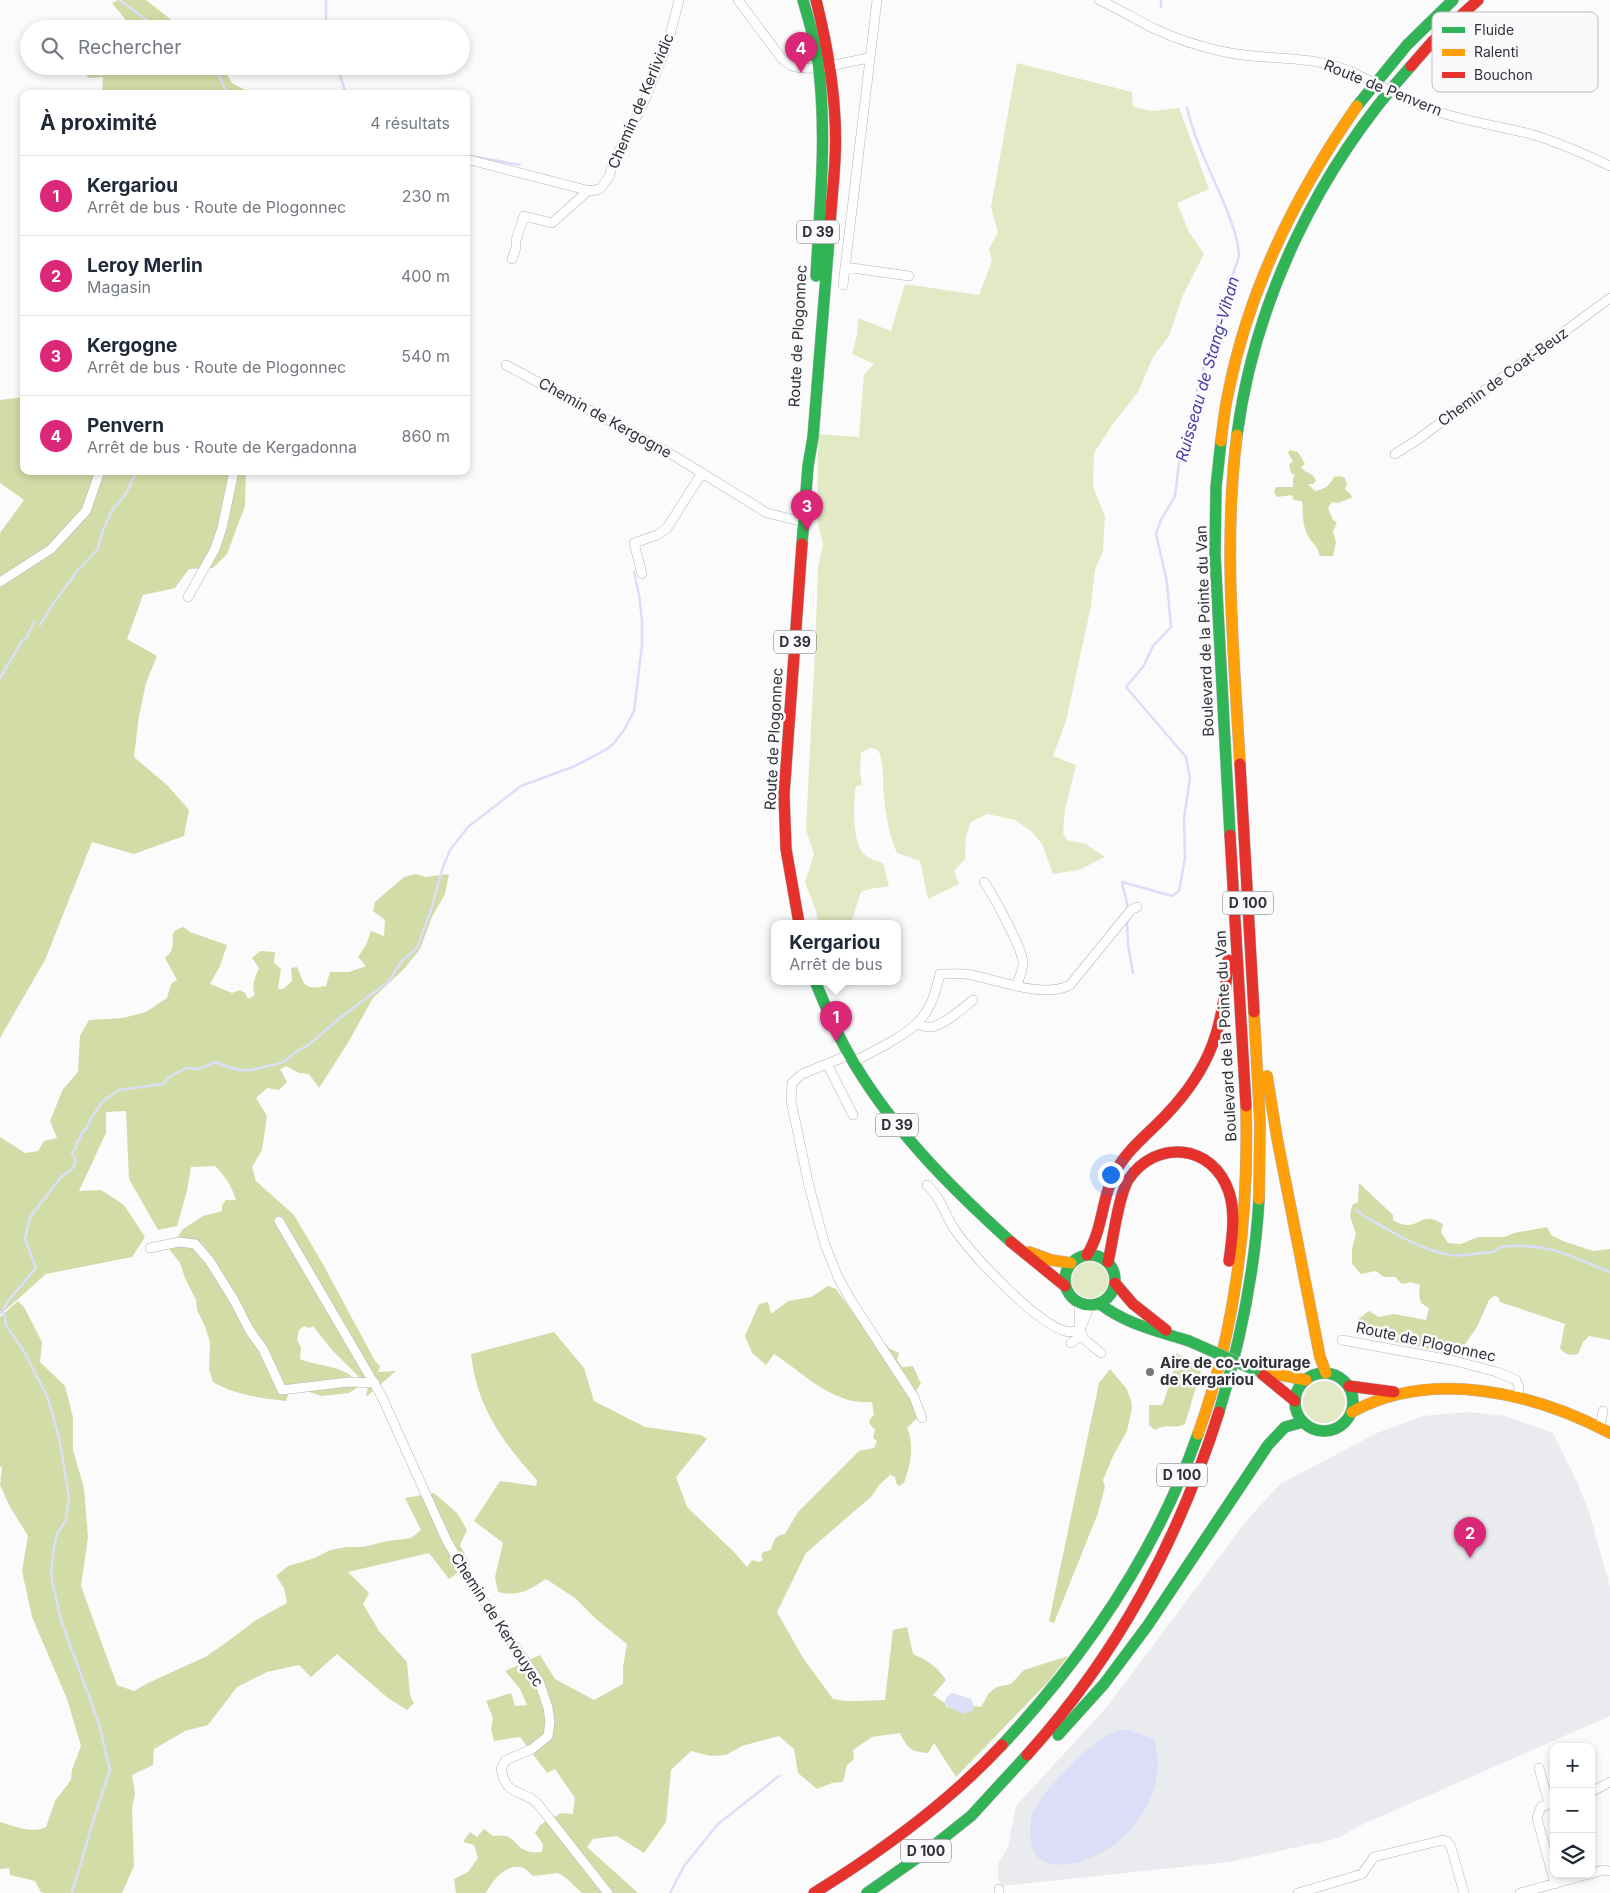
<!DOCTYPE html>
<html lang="fr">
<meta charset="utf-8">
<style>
:root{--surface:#fff;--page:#f2f2f3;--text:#1f2937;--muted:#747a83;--line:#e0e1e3;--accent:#db2777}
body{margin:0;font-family:Inter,sans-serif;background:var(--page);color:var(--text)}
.controls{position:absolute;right:15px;bottom:15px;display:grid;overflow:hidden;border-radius:10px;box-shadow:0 2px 8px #0003}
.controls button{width:45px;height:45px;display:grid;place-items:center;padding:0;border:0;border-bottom:1px solid var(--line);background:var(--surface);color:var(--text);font:25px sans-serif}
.you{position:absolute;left:1110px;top:1174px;width:18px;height:18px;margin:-12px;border:4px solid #fff;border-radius:50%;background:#1a73e8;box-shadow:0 0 0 8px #1a73e833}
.badge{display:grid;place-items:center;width:32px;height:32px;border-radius:50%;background:var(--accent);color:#fff;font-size:16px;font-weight:700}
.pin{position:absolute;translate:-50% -41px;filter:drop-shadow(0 1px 2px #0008)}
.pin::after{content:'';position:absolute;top:26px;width:18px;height:15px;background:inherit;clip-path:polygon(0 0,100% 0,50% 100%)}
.popup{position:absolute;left:771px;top:920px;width:130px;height:65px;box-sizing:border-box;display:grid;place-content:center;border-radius:10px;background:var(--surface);filter:drop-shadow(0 1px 4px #0005);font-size:16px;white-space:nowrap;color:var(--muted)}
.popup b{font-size:19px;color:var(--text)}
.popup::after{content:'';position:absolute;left:50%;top:100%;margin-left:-10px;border:10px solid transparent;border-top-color:var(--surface)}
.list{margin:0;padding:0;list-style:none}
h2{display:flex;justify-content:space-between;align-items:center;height:65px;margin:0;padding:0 20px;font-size:21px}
h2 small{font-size:16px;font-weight:400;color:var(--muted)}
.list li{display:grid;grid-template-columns:32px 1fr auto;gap:15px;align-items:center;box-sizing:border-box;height:80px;padding:0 20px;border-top:1px solid var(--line)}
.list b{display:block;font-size:19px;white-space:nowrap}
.list p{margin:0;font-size:16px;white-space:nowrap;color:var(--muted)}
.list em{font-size:16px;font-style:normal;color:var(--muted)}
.icon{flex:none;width:28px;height:28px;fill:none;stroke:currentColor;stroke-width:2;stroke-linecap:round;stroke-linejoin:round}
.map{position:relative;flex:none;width:1610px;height:1893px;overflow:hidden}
.search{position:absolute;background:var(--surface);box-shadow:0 2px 8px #0003;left:20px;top:20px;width:450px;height:55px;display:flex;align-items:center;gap:12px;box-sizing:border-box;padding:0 18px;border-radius:28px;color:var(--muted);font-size:19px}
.panel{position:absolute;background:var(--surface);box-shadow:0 2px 8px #0003;left:20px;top:90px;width:450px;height:385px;border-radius:10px}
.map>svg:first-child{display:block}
</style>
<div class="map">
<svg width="1610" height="1893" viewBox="0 0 1610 1893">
<rect width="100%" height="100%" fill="#fbfbfc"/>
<path fill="#eaebef" d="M1469 1412 1505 1416 1553 1433 1577 1482 1589 1512 1610 1587V1716L1359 1826 1338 1838 1316 1844 1315 1843 1229 1862 1002 1886 998 1877V1864L1008 1847 1016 1806 1106 1708 1247 1520 1280 1484 1377 1433 1423 1416Z"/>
<path fill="#e2eac5" d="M1017 63 1132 92 1133 107 1152 111 1179 108 1209 189 1177 203 1189 232 1204 254 1183 295 1169 336 1153 357 1138 392 1110 428 1094 453 1093 487 1105 516 1103 551 1095 570 1091 606 1066 721 1053 756 1076 765 1065 810 1063 833 1067 840 1086 844 1105 857 1079 870 1053 874 1042 844 1032 832 1016 820 987 814 971 822 966 835 965 859 954 871 959 884 928 899 920 861 897 853C889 835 886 816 884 796 882 781 885 764 878 750L870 748 861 753 860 771 862 785 856 786C853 801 852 845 865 855 869 859 878 861 883 863L889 886 870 889 861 892 851 923H818L816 911 805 882 814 854 806 830 815 651 818 568 823 544 817 519 818 434 859 437 864 374 874 364 852 354 857 335 858 318 891 331 905 284 979 295 992 261 989 249 998 233 991 207Z
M1072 1280a18 18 0 1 1 36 0a18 18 0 1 1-36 0Z
M1303 1402a21 21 0 1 1 42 0a21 21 0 1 1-42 0Z"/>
<path fill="#d2dca7" d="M118 0H146L183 29H127L129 24 112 3Z
M78 66H222L232 83 247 91 248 94H102L103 77 89 78Z
M24 397V471H246L245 506 227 554 213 568 189 569 175 588 143 595 127 639 157 656 146 683 139 716 134 757 167 785 189 810 184 836 134 854 92 842 45 960 0 1038V533L24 500 0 483V400Z
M1290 450 1298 452 1305 464 1301 467C1306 474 1313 472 1316 481L1313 484H1308L1315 491C1325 489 1329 486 1334 477L1340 476 1345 478 1347 484 1345 489 1352 496 1351 498 1338 503 1332 502 1328 508 1333 520 1337 522 1333 531 1336 542 1333 556H1320C1316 543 1313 545 1308 536 1302 524 1303 513 1302 501L1294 500 1292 495 1277 497 1274 492 1276 487H1293V479L1295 475 1291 473 1289 465 1293 461 1288 453Z
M416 874 425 877 449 874 445 894 432 917 420 949 404 969 373 998 349 1041 319 1088 309 1074 299 1073 286 1066 280 1069 287 1082 279 1090 267 1088 256 1098 267 1116 262 1150 252 1167 256 1181 294 1215 324 1266 375 1361 380 1366 378 1372 396 1371 366 1397 368 1386 332 1350 313 1326 309 1328 304 1326 299 1330 297 1339 301 1348 300 1359C313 1365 345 1367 352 1377 354 1380 355 1385 357 1388L349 1393 321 1396 304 1390 290 1389 286 1401C261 1398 235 1395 213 1382L209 1369 210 1342 204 1324 197 1310 196 1300 185 1278 180 1263 169 1249 183 1229 203 1216 222 1211V1205L226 1200H236C231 1185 226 1177 215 1166L191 1167 187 1191 177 1226 158 1230 129 1179 126 1111 106 1112V1133L79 1191 101 1190 124 1205 145 1237 132 1257 46 1274 0 1315V1137L25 1153 38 1151 44 1141 57 1138 50 1121 63 1089 78 1072 80 1036 89 1020 123 1018 146 1012 167 998 171 984 177 980 165 958C167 955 170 954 171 951 177 939 165 932 184 927L190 932 227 945 220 966 210 984 232 993 240 990 245 993 248 999 255 995C251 987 255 976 259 968L252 958 260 951 275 952 274 963 281 969 278 989H283L292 981 291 968 297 967C305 986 304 990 326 986L330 972H349L366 966 358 957 366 945 371 931 384 936 385 920 373 911 375 902 404 877Z
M1359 1183 1393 1215V1220C1415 1233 1417 1217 1432 1219 1435 1220 1440 1222 1443 1224L1441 1232 1448 1243 1461 1244 1478 1237H1504L1514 1233 1547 1227 1551 1235 1563 1241 1593 1251 1610 1249V1340L1589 1336 1583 1342 1578 1354C1569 1356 1566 1355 1560 1348L1565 1324 1500 1302 1498 1297 1494 1296 1489 1300 1477 1327 1456 1357 1425 1348 1368 1337 1357 1331V1320L1369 1311 1379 1317 1394 1314 1426 1320 1429 1308 1421 1303 1419 1294 1420 1285 1411 1282 1402 1284 1395 1277H1384L1376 1271 1361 1274 1352 1264V1249L1356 1234 1350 1216 1352 1205 1358 1202Z
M828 1286 836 1289 871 1338H880L889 1348 899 1353 897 1360 902 1367 913 1366 921 1384C912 1393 915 1407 917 1418L907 1428C915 1445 910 1466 904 1483L899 1486 896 1483 895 1477 890 1475 879 1485 872 1496 806 1553 777 1612 803 1658 833 1699C850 1703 867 1700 885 1700L893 1630 907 1627 913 1654C928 1661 937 1666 946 1680L933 1695 945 1703 947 1707 973 1710 974 1706 981 1707 989 1693 997 1687 1011 1684 1024 1670 1068 1656 1049 1681 956 1777 934 1743 928 1753C911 1752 907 1748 900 1733L872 1737 853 1750 854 1759 847 1765 843 1782 832 1783 817 1789 798 1773 794 1749 779 1736 742 1746 726 1755 710 1756 691 1751 671 1770 666 1822 644 1853 617 1836 593 1839 587 1847 638 1893H582L566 1878 558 1873 533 1876C531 1874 527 1870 524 1868 506 1862 493 1880 486 1893H456L454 1879 468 1872 478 1858 474 1845 463 1842 470 1832 477 1837 484 1829 493 1836C518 1833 512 1847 530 1852 533 1853 539 1852 542 1852L543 1844 535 1833 540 1825 561 1813 573 1814 575 1798 555 1769 547 1773 520 1737 494 1741 491 1729 493 1718 486 1701 511 1693 515 1706 527 1705 520 1689 505 1671 540 1655 555 1679 594 1700 623 1684V1667L627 1644 596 1619 575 1598 546 1579C528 1590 521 1597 498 1592L495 1577 503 1543 474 1521 500 1481 536 1486 537 1480C503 1443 476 1405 471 1354L554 1332 584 1368 594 1401 645 1427 701 1435 707 1439 676 1477 687 1507 734 1552 747 1567 752 1560 759 1562 763 1560 761 1555 763 1552 771 1550C774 1540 774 1536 785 1534L798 1512 859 1451 874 1448 877 1441 873 1438 875 1430 869 1423 870 1419 874 1415 872 1402C832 1405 805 1374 774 1354L766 1365 752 1353 745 1336 759 1304 768 1302 771 1314 788 1301 811 1297Z
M18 1301 24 1307 42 1342 40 1362 65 1386 73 1417V1450L84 1488 88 1537 81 1586 117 1685 134 1691 148 1683 205 1657 223 1645 256 1620 287 1603 284 1588 276 1576 288 1566 315 1558 330 1550 347 1547H362L388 1541 411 1538 421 1530 405 1498 434 1493 457 1513 467 1530 460 1545 470 1564 449 1579 429 1553 348 1572 369 1593 363 1604 379 1631 407 1662 410 1695 414 1703 407 1710 388 1698 337 1654 311 1677 299 1665 267 1672 237 1687 208 1725 185 1731 154 1749 153 1765 132 1775 135 1793 132 1808 134 1866 122 1893H44L41 1892 35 1881 10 1875 9 1868 0 1869V1822C15 1826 31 1834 46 1827L55 1801 71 1780 72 1770 81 1746 67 1699 32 1617 22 1571 28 1536 10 1507 0 1485 2 1468 0 1466V1317Z
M1176 1353 1202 1367 1185 1424C1174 1430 1167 1422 1155 1430L1149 1425V1405H1162L1164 1401 1174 1369Z
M1110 1369 1126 1388 1131 1400 1132 1409 1127 1431 1113 1456 1103 1480 1105 1487 1098 1513 1054 1623 1049 1621 1099 1383Z"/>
<path fill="#dcdef8" d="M952 1693 971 1699 974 1706 973 1710 964 1714 950 1708 945 1703C946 1698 947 1695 952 1693Z
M1120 1730H1128L1155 1739C1157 1752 1159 1764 1157 1777 1150 1815 1119 1850 1082 1861 1072 1864 1056 1867 1045 1862 1037 1859 1032 1849 1031 1841 1027 1815 1036 1803 1053 1784 1071 1766 1095 1737 1120 1730Z"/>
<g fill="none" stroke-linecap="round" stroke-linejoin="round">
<path stroke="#dcdef8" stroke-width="2.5" d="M120 0 158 29
M1161 0V7
M326 29V0
M209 66 220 77 227 94
M337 66 346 94
M472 156 520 165
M40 625 53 604 77 571 98 549 103 530 113 509 125 495 137 471
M0 678 22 641 27 637 34 622
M1127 909C1128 899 1123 891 1122 882L1172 896 1179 891 1185 858 1184 819 1190 778 1186 757 1126 687 1143 667 1153 646 1171 627 1167 582 1156 534 1161 520 1175 496 1179 463 1193 405 1211 341 1239 256C1238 237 1231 221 1224 203 1211 172 1195 142 1187 108
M1127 919 1128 945 1133 973
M1356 1210 1364 1216C1391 1231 1420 1250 1450 1255 1462 1257 1480 1252 1493 1252 1500 1246 1505 1246 1514 1246 1552 1244 1576 1259 1610 1272
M3 1311 7 1327 22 1348 47 1396 59 1437 69 1497 66 1520 57 1534 54 1547 51 1572 53 1585 61 1620 99 1724 110 1770 95 1815 72 1893
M0 1313 3 1311 8 1301 36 1268 25 1239 30 1217 61 1177 72 1169 76 1161 72 1153 76 1147 77 1141 80 1140V1135L87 1128 90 1120 102 1102 119 1090 163 1084 169 1077 186 1068 199 1069 215 1062C237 1071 244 1073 268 1066 273 1065 279 1064 283 1062 291 1057 297 1049 306 1047L341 1017 388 982 402 961 417 948 430 913 443 867 450 850 468 827 521 786 575 766 607 749 614 743 624 730 634 711 642 645V620L639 595 634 572
M670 1893 684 1866 718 1824 779 1776"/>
<g stroke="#b5b5b7" stroke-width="10">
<path id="street" d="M738 0 782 59C786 62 790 66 795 67 813 72 850 61 869 58
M1099 0C1117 8 1135 19 1153 28 1176 39 1201 47 1225 52 1268 61 1308 54 1350 71
M1415 103C1451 119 1489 124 1527 133 1555 141 1583 153 1610 166
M466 159 590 191 600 189 609 177 613 163 643 104 667 46 679 0
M512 259 516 248V240L524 216 552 223 589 190
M845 267 909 276
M843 285 877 0
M506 365 671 454 767 513 804 522
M1395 454 1417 440 1610 298
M642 574 634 543 657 535 667 528 702 473
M0 582 51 549 86 511 100 471
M188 597 215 549 222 528 234 471
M984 882C993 895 1023 949 1023 963 1023 970 1019 978 1017 985
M917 1024C921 1025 925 1027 929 1027 941 1028 963 1008 973 1000
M849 1055 802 1074 792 1083 791 1101 809 1186 825 1245 838 1277 850 1299 914 1397 922 1418
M853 1062C872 1052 902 1038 917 1023 931 1010 936 991 940 974 950 974 962 973 971 975 999 980 1043 999 1070 985L1131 910 1137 907
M827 1064 853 1115
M927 1185C941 1197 945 1216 955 1230 973 1256 1036 1323 1065 1331 1070 1333 1075 1331 1080 1330
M279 1221 382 1397 446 1539 469 1580 539 1681 548 1708 550 1721 548 1736 532 1749 506 1760 501 1769C506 1797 522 1789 537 1803L608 1893
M150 1248 179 1242 195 1244 209 1260 234 1300 250 1331 263 1349 282 1390 348 1382 375 1383
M1079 1303C1081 1333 1074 1333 1101 1353
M1082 1325 1090 1305
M1342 1340 1451 1360 1497 1372 1516 1380 1519 1387 1518 1396
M1071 1343 1081 1336
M1600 1427 1603 1411
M1539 1768 1549 1803
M1591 1792 1610 1782
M1554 1802 1541 1807 1537 1818 1555 1884
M1591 1874 1602 1870 1610 1871
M999 1889V1893
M1298 1893 1362 1874 1374 1857 1443 1840 1447 1841 1451 1847 1464 1893
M1520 1893 1589 1874"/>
</g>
<g stroke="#b5b5b7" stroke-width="12">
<path id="fast" d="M803 0C808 18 814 37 817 55 828 129 820 203 816 276
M1357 106 1407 45 1453 0
M1237 435C1255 299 1319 168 1411 66
M1221 441 1216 487 1215 555 1230 835
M802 544 808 466 813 437 830 227
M815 981C825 1005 834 1028 847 1051 888 1125 949 1186 1011 1242
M1065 1280a25 25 0 1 1 50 0a25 25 0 1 1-50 0Z
M1099 1303C1125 1324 1158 1331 1189 1341
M1295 1402a29 29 0 1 1 58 0a29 29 0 1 1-58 0Z
M1219 1412C1240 1343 1255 1272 1259 1199
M1058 1735 1104 1684 1148 1625 1268 1445 1285 1427 1303 1422
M1002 1745C1086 1655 1157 1550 1198 1434
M867 1893 927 1851 971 1816 1027 1755"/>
</g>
<g stroke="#b5b5b7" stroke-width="12">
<path id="slow" d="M1237 435C1223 544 1234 655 1240 764
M1221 441C1223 424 1225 406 1229 389 1250 285 1297 192 1357 106
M1254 1012 1260 1123 1259 1199
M1267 1076 1277 1138 1320 1357 1326 1373
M1029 1252 1051 1260 1071 1263
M1255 1370 1306 1380
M1352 1412C1431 1368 1535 1393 1610 1433
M1198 1434C1236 1329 1249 1218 1246 1106"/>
</g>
<g stroke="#b5b5b7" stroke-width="12">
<path id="jam" d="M816 0C829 52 838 105 835 159 834 182 831 204 830 227
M1411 66 1432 42 1478 0
M1240 764 1254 1012
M1230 835 1246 1106
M799 923 786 849 784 795 802 544
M1011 1242 1065 1286
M1087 1255C1104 1228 1101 1196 1117 1169 1129 1148 1149 1133 1166 1115 1212 1067 1224 1025 1228 960
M1108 1262C1113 1241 1118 1197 1128 1180 1156 1138 1213 1144 1229 1192 1236 1214 1232 1239 1229 1261
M1115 1283 1133 1304 1166 1330
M1262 1374 1295 1401
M1349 1386 1394 1392
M1027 1755C1118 1654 1178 1541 1219 1412
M814 1893C882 1851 947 1804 1002 1745"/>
</g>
<use href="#street" stroke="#fefeff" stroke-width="9"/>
<use href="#fast" stroke="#30b455" stroke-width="11"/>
<use href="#slow" stroke="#ff9f0a" stroke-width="11"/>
<use href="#jam" stroke="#e5322d" stroke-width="11"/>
<g stroke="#b5b5b7" stroke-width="10" stroke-linecap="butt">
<path id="street-bridge" d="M1350 71 1415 103"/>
</g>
<g stroke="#b5b5b7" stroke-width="12" stroke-linecap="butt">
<path id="fast-bridge" d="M1189 1341 1255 1370"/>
</g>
<use href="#street-bridge" stroke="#fefeff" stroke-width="9"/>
<use href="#fast-bridge" stroke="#30b455" stroke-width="11"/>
</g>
<circle fill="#78787c" stroke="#fafafd" stroke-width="2" cx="1150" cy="1372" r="5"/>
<g text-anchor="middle" stroke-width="5" stroke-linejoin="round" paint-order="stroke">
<g fill="#fafafd" stroke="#6d6e72" stroke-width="1">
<rect x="797" y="220.5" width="42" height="23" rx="4"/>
<rect x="774" y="630.5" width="42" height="23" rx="4"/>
<rect x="1223" y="891.5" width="50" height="23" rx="4"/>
<rect x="876" y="1113.5" width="42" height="23" rx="4"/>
<rect x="1157" y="1463.5" width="50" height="23" rx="4"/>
<rect x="901" y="1839.5" width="50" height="23" rx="4"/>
</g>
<g font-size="14" font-weight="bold" fill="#313237">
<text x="818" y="237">D 39</text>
<text x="795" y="647">D 39</text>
<text x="1248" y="908">D 100</text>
<text x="897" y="1130">D 39</text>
<text x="1182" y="1480">D 100</text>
<text x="926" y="1856">D 100</text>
</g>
<g font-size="15" fill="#313237" stroke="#fafafd">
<text transform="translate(1383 88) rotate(22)" y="5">Route de Penvern</text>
<text transform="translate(641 101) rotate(-67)" y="5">Chemin de Kerlividic</text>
<text transform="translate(798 336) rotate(-87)" y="5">Route de Plogonnec</text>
<text transform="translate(1503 377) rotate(-36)" y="5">Chemin de Coat-Beuz</text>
<text transform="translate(605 418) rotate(29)" y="5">Chemin de Kergogne</text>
<text transform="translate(1205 631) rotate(-92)" y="5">Boulevard de la Pointe du Van</text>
<text transform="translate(774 739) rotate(-87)" y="5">Route de Plogonnec</text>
<text transform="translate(1226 1036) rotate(-93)" y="5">Boulevard de la Pointe du Van</text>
<text transform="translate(1426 1342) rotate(12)" y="5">Route de Plogonnec</text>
<text transform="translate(497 1620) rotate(57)" y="5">Chemin de Kervouyec</text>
</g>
<g font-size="15" font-weight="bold" fill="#313237" stroke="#fafafd" text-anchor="start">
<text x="1160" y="1368">Aire de co-voiturage<tspan x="1160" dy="17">de Kergariou</tspan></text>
</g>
<g font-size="16" font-style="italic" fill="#453ea1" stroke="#fafafd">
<text transform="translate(1207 369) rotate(-74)" y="6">Ruisseau de Stang-Vihan</text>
</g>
</g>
<rect x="1432" y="12" width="166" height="80" rx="8" fill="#fafafd" stroke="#bebec2" stroke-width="1"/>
<rect x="1442" y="27" width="23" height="6" fill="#30b455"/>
<rect x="1442" y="49" width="23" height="7" fill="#ff9f0a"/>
<rect x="1442" y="72" width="23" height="6" fill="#e5322d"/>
<g font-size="14" fill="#313237">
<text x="1474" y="35">Fluide</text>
<text x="1474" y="57">Ralenti</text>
<text x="1474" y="80">Bouchon</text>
</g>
</svg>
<div class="controls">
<button>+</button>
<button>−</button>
<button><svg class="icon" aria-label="layers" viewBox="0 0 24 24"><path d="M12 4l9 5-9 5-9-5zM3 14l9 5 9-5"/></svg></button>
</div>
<div class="you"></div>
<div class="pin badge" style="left:836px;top:1042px">1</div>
<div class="popup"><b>Kergariou</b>Arrêt de bus</div>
<div class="pin badge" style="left:1470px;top:1558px">2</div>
<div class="pin badge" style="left:807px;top:531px">3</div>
<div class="pin badge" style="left:801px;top:73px">4</div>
<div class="search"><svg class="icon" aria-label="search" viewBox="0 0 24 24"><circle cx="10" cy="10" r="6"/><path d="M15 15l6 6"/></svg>Rechercher</div>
<section class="panel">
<h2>À proximité<small>4 résultats</small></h2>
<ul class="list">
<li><span class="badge">1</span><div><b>Kergariou</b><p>Arrêt de bus · Route de Plogonnec</p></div><em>230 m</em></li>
<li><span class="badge">2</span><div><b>Leroy Merlin</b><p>Magasin</p></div><em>400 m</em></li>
<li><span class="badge">3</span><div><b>Kergogne</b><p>Arrêt de bus · Route de Plogonnec</p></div><em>540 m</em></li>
<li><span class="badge">4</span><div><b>Penvern</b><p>Arrêt de bus · Route de Kergadonna</p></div><em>860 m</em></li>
</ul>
</section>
</div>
